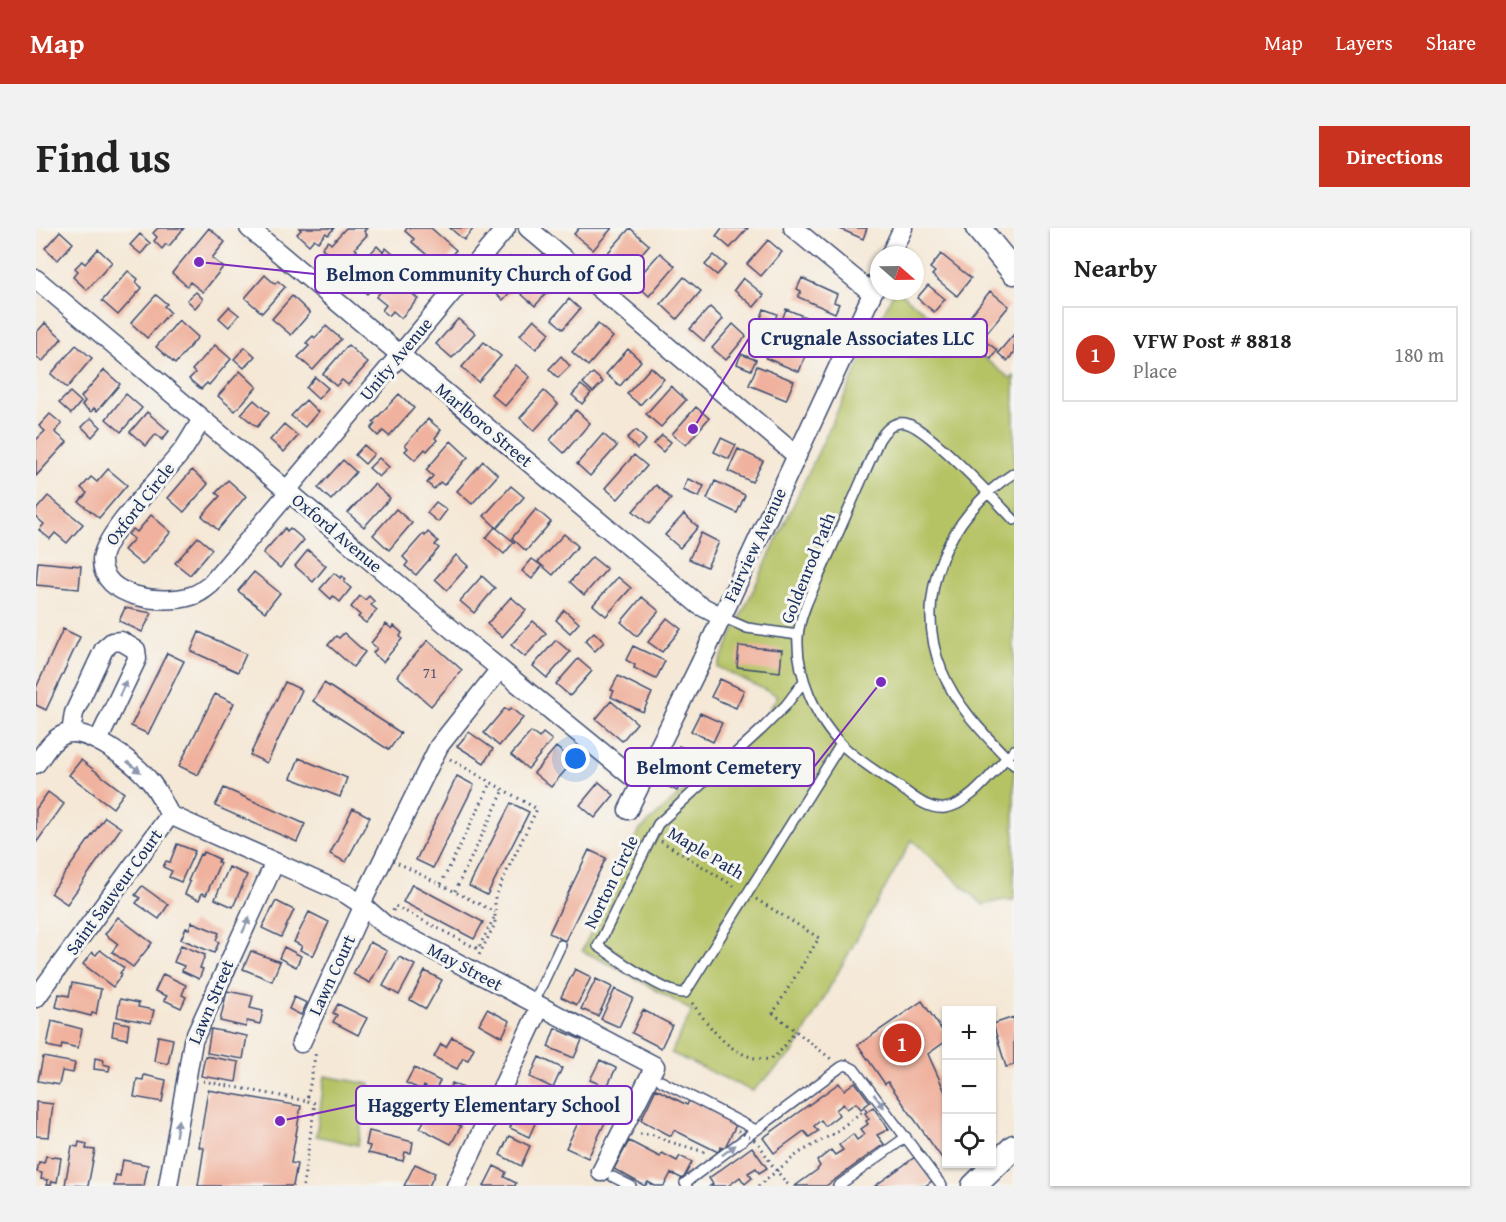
<!DOCTYPE html>
<meta charset="utf-8">
<style>
:root{--surface:#fff;--page:#f2f2f2;--text:#222;--muted:#767676;--line:#e0e0e0;--accent:#c8321e}
body{margin:0;font-family:"Gentium Book Plus",serif;background:var(--page);color:var(--text)}
.controls{position:absolute;right:18px;bottom:18px;display:grid;overflow:hidden;border-radius:0px;box-shadow:0 2px 4px #0004}
.controls button{width:54px;height:54px;display:grid;place-items:center;padding:0;border:0;border-bottom:2px solid var(--line);background:var(--surface);color:var(--text);font:30px sans-serif}
.compass{position:absolute;left:834px;top:18px;width:54px;height:54px;border-radius:50%;background:var(--surface);box-shadow:0 2px 4px #0004;rotate:110deg}
.you{position:absolute;left:540px;top:531px;width:21px;height:21px;margin:-15px;border:4px solid #fff;border-radius:50%;background:#1a73e8;box-shadow:0 0 0 9px #1a73e833}
.badge{display:grid;place-items:center;width:39px;height:39px;border-radius:50%;background:var(--accent);color:#fff;font-size:20px;font-weight:700}
.pin{position:absolute;translate:-50% -50%;border:3px solid #fff;box-shadow:0 2px 6px #0006}
.list{margin:0;padding:0;list-style:none}
h2{display:flex;justify-content:space-between;align-items:center;height:78px;margin:0;padding:0 24px;font-size:26px}
h2 small{font-size:20px;font-weight:400;color:var(--muted)}
.list li{display:grid;grid-template-columns:39px 1fr auto;gap:18px;align-items:center;box-sizing:border-box;height:96px;margin:0 12px 12px;padding:0 12px;border:2px solid var(--line);border-radius:0px}
.list b{display:block;font-size:22px;white-space:nowrap}
.list p{margin:0;font-size:20px;white-space:nowrap;color:var(--muted)}
.list em{font-size:20px;font-style:normal;color:var(--muted)}
.icon{flex:none;width:33px;height:33px;fill:none;stroke:currentColor;stroke-width:2;stroke-linecap:round;stroke-linejoin:round}
.map{position:relative;flex:none;width:978px;height:958px;overflow:hidden;border-radius:0px}
header{display:flex;align-items:center;gap:36px;box-sizing:border-box;height:84px;padding:0 30px;background:var(--accent);color:#fff}
header strong{font-size:28px}
nav{display:flex;gap:33px;margin-inline-start:auto;font-size:21px}
.intro{display:flex;align-items:center;justify-content:space-between;box-sizing:border-box;height:144px;padding:0 36px}
h1{margin:0;font-size:42px}
.button{padding:15px 27px;border-radius:0px;background:var(--accent);color:#fff;font-size:21px;font-weight:700}
main{display:flex;gap:36px;padding:0 36px}
aside{flex:1;background:var(--surface);border-radius:0px;box-shadow:0 2px 4px #0004}
.map>svg:first-child{display:block}
</style>
<header>
<strong>Map</strong>
<nav><a>Map</a><a>Layers</a><a>Share</a></nav>
</header>
<div class="intro"><h1>Find us</h1><a class="button">Directions</a></div>
<main>
<div class="map">
<svg width="978" height="958" viewBox="0 0 978 958">
<rect width="100%" height="100%" fill="#f6f6f2"/>
<filter id="ink" filterUnits="userSpaceOnUse"><feTurbulence type="fractalNoise" baseFrequency=".0167" numOctaves="2"/><feDisplacementMap in="SourceGraphic" scale="12" xChannelSelector="R" yChannelSelector="G"/><feConvolveMatrix kernelMatrix="1 2 1 2 8 2 1 2 1" color-interpolation-filters="sRGB"/></filter>
<filter id="wash" filterUnits="userSpaceOnUse"><feTurbulence type="fractalNoise" baseFrequency=".008" numOctaves="4" result="noise"/><feDisplacementMap in="SourceGraphic" scale="24" xChannelSelector="R" yChannelSelector="G"/><feGaussianBlur stdDeviation="1.35" result="paint"/><feColorMatrix in="noise" values="0 0 0 0 0 0 0 0 0 0 0 0 0 0 0 0 0 1.4 0 .05"/><feComposite in="paint" operator="in"/></filter>
<g filter="url(#wash)">
<rect width="100%" height="100%" fill="#f5e8d6"/>
<path fill="#b6c365" stroke="#687962" stroke-width="1.5" d="M858 63H862L975 151 978 148V672H967L947 677 876 612 757 825 716 863 635 825 656 783 584 741 546 723 603 603 727 490 742 468 681 439Z
M289 848 334 856 322 917 280 908Z"/>
<g id="blocks">
<path fill="#f0b29e" d="M122 0H148L133 18 130 16 126 21 118 13 121 9 117 5Z
M173 0 189 14 176 30 187 39 167 64 154 54 151 58 136 45Z
M263 0H298L292 7 290 5 282 14 278 11 273 17 261 6 265 2Z
M310 0H331L328 3 331 7 319 20 321 22 316 28 314 27 306 36 303 32 297 38 286 28 289 23 286 20 292 13 295 16Z
M371 0H395L420 22 405 39 376 14 378 11 369 3Z
M414 0H438L428 12Z
M543 0H576L557 22 538 6Z
M594 0 613 17 587 47 567 30Z
M686 0H712L694 20 680 8Z
M802 0H831L827 11Z
M24 3 37 15 22 32 9 20Z
M104 6 114 15 105 26 94 17Z
M732 12 746 24 725 48 711 36Z
M341 18 347 24 350 20 359 28 356 32 359 35 331 66 314 51 318 48 312 43 323 31 327 34Z
M62 21 76 34 51 62 37 49 42 43 39 40 46 33 49 36Z
M624 25 639 38 613 68 598 54Z
M905 26 935 50 921 68 896 47 899 44 894 40Z
M678 27 690 37 681 47 669 37Z
M474 29 492 44 467 72 449 56Z
M92 43 102 51 100 54 106 60 82 87 66 73Z
M229 47 239 56 242 53 249 59 226 85 209 70Z
M500 47 515 60 499 78 484 65Z
M358 49 382 71 365 90 357 83 353 88 346 82 350 77 340 69Z
M648 49 665 63 641 91 625 76Z
M707 50 728 67 718 79 698 62Z
M766 50 801 66 798 74 803 76 799 85 762 69 765 63 761 61Z
M892 57 909 71 898 84 881 70Z
M954 63 973 78 950 106 932 91Z
M160 64 167 71 159 80 151 72Z
M120 67 131 76 128 78 134 84 111 110 95 95Z
M256 68 274 85 255 107 236 91Z
M533 71 544 81 527 101 516 91Z
M193 79 203 87 193 99 183 90Z
M674 79 687 91 668 113 654 101Z
M728 81 741 86 737 98 724 93Z
M750 81 784 95 775 117 742 103Z
M422 91 439 105 416 130 400 116Z
M498 91 514 105 500 121 484 107Z
M143 92 162 109 139 136 120 119Z
M9 95 26 110 6 134 0 128V105Z
M562 96 577 109 552 138 536 124Z
M697 96 710 108 690 132 676 120Z
M290 98 305 111 277 142 262 129 273 118 270 115 277 108 279 110Z
M978 106V125L971 133 962 125Z
M738 110 771 123 763 144 730 130Z
M949 113 961 122 955 131 943 122Z
M448 114 465 128 442 154 426 139Z
M40 117 56 130 31 160 15 146Z
M179 117 195 131 173 157 171 155 165 161 153 151 159 145 156 142Z
M312 117 332 135 312 157 306 152 300 158 287 146Z
M209 119 219 128 208 140 198 131Z
M592 121 605 133 584 158 570 146Z
M705 126 720 132 715 142 701 136Z
M525 128 534 138 522 150 513 141Z
M480 137 494 149 469 178 455 166Z
M721 138 758 153 750 172 713 157Z
M615 139 628 151 604 177 591 166Z
M68 142 84 156 61 183 58 180 55 184 46 177 49 173 45 169Z
M204 143 221 159 199 183 182 168Z
M557 145 567 154 557 164 547 155Z
M279 149 292 160 282 171 270 160Z
M545 157 555 165 546 176 536 167Z
M635 158 650 172 625 199 610 186Z
M508 163 522 176 498 203 484 190Z
M34 164 45 174 35 186 23 175Z
M90 166 106 180 85 204 70 191Z
M363 166 378 180 353 208 347 203 342 208 335 201 339 196 337 194Z
M218 172 233 185 221 199 205 186Z
M270 172 282 184 269 199 255 188Z
M660 179 673 190 650 217 636 206Z
M540 182 554 195 528 225 514 212Z
M111 184 133 203 126 212 120 206 110 218 94 204Z
M14 186 26 196 19 204 31 214 0 248V212L9 203 3 198Z
M55 190 65 199 56 209 46 199Z
M392 191 405 202 399 210 401 212 391 223 389 221 379 232 369 223 372 220 369 217Z
M248 196 262 208 248 224 234 212Z
M600 202 610 212 601 221 591 210Z
M567 206 581 218 554 248 541 236Z
M626 207 635 214 627 224 618 216Z
M685 210 700 217 693 231 678 224Z
M415 213 432 229 408 257 404 254 398 261 391 255 397 248 390 242Z
M328 217 338 226 329 236 319 227Z
M702 221 727 233 716 254 692 243Z
M598 227 611 238 582 271 569 260Z
M343 230 353 239 343 249 333 240Z
M307 232 320 244 295 272 282 260Z
M447 233 462 247 436 276 421 263Z
M72 241 91 257 63 290 43 274 51 265 45 260 55 249 61 254Z
M156 242 172 256 148 284 132 270Z
M652 251 668 258 663 269 647 262Z
M192 252 210 268 182 302 166 288 184 268 180 265Z
M679 253 709 267 701 285 671 271Z
M338 256 354 270 328 299 312 285Z
M620 257 635 271 613 296 597 283Z
M475 258 488 269 461 300 448 288Z
M12 268 47 296 31 315 19 305 14 311 3 302 8 296 0 289V282Z
M400 274 411 282 402 294 391 285Z
M360 281 376 295 353 322 337 307Z
M500 281 515 294 490 323 476 310Z
M648 286 662 299 644 320 629 307Z
M115 287 135 304 106 337 88 322 98 311 92 306 97 301 101 304Z
M459 299 478 314 468 326 450 310Z
M249 300 251 303 254 300 268 312 244 340 227 325Z
M392 304 402 313 399 317 403 320 380 347 369 338 372 334 367 329 387 306 389 308Z
M665 305 683 314 671 339 653 331Z
M528 306 542 318 517 347 502 334Z
M162 309 176 321 154 347 139 335Z
M272 322 290 338 277 354 259 338Z
M420 327 432 338 411 362 399 351Z
M556 329 571 341 548 367 534 354Z
M496 331 506 338 496 351 486 343Z
M2 334 45 338 43 361 0 357Z
M218 344 244 365 229 384 202 363Z
M298 345 304 350 306 348 310 351 308 354 315 360 304 374 297 368 295 371 284 361Z
M446 348 459 360 438 385 424 373Z
M582 349 595 360 570 388 557 377Z
M324 368 329 372 333 368 338 373 335 377 341 382 330 395 322 389 324 387 315 379Z
M475 369 490 382 466 409 451 396Z
M606 369 623 383 601 408 585 394Z
M89 380 116 385 106 404 83 393Z
M528 382 543 395 534 405 520 392Z
M631 390 645 401 626 424 612 414Z
M497 393 510 405 489 429 475 417Z
M350 396 356 401 358 398 366 405 364 408 366 411 347 434 337 425 341 420 335 415Z
M27 401 44 409 10 482 0 477V460Z
M163 404 210 426 202 444 155 423Z
M558 404 568 414 559 423 549 413Z
M308 405 329 424 317 439 292 417 300 408 303 410Z
M392 412 426 442 395 478 361 448Z
M520 412 534 424 511 450 497 438Z
M597 418 629 433 620 451 598 440 599 437 590 432Z
M703 418 746 422 744 444 701 439Z
M131 425 148 433 112 506 95 498Z
M542 431 556 443 534 468 520 456Z
M582 448 616 465 607 484 575 469 578 463 575 462Z
M684 451 708 462 700 480 675 469Z
M249 454 266 462 231 535 214 527Z
M288 455 365 505 353 522 277 473Z
M179 466 198 475 162 547 143 538Z
M575 473 601 495 586 513 560 491Z
M469 480 472 483 475 480 487 490 463 518 448 505Z
M664 485 686 495 677 514 655 503Z
M433 504 457 521 448 535 421 518Z
M495 504 503 510 507 505 516 512 492 541 475 527Z
M643 518 663 527 653 549 633 539Z
M520 519 531 528 528 533 534 537 515 559 498 545Z
M263 530 311 550 304 569 255 550Z
M45 532 88 565 77 580 33 547Z
M631 547 645 554 641 563 627 556Z
M421 548 438 557 397 640 380 632Z
M563 554 578 567 559 590 544 577Z
M188 560 269 596 261 614 179 578Z
M12 564 28 576 0 615V581Z
M475 575 493 584 451 667 433 658Z
M317 580 334 589 310 634 294 626Z
M69 589 85 600 31 676 15 665Z
M141 616 159 623 145 654 133 649 136 643 127 639 130 633 134 634Z
M553 622 570 630 529 713 513 705Z
M168 624 183 631 182 634 184 635 170 667 166 665 163 672 149 666 154 654 152 653 164 626 166 627Z
M193 639 211 647 197 679 179 671Z
M376 656 447 694 438 711 367 674Z
M106 658 132 677 123 691 100 675 104 670 99 667Z
M240 673 258 682 245 709 226 700Z
M273 684 293 694 277 728 264 722 266 718 258 714Z
M82 689 116 715 97 739 76 724 82 716 69 706Z
M156 694 183 705 180 712 183 714 178 725 145 711 150 700 153 701Z
M334 714 351 723 334 755 317 746Z
M145 717 169 727 164 740 167 741 163 751 146 743 148 738 138 734Z
M248 719 265 728 260 739 243 730Z
M64 722 88 740 84 745 86 746 77 759 47 736 56 724 60 727Z
M215 723 244 734 236 753 207 741Z
M363 729 379 737 363 767 347 758Z
M539 741 555 749 541 777 525 769Z
M389 743 406 752 390 781 374 772Z
M127 746 150 757 146 767 150 769 145 780 128 772 131 768 119 763Z
M560 751 576 759 562 788 545 781Z
M36 755 65 761 60 786 56 785 55 788 20 779 23 766 33 768Z
M579 761 597 770 583 799 565 791Z
M191 763 217 768 214 780 227 783 224 796 211 793 210 799 184 793Z
M258 769 271 775 265 787 253 781Z
M84 771 103 775 102 779 118 782 115 795 81 789Z
M886 773 910 808V813L892 826 910 866V936L852 854 849 856 822 817Z
M302 776 331 790 322 807 297 794 301 787 297 785Z
M451 781 474 793 466 809 443 796Z
M607 782 636 797 625 820 596 805Z
M978 789V837L970 839 957 796Z
M16 793 46 801 42 820 26 816 25 821 11 818Z
M78 793 93 796 91 811 76 808Z
M519 800 546 812 538 830 512 819Z
M175 801 211 808 207 831 171 825Z
M122 808 137 811 132 836 118 833Z
M416 809 438 820 432 832 427 830 421 841 398 829 405 816 410 819Z
M169 828 203 834 200 854 165 848Z
M7 829 39 835 37 845 26 843 23 857 2 853Z
M503 829 526 840 517 860 494 849Z
M59 830 68 832 67 836 74 838 73 843 58 841Z
M564 832 580 840 571 859 554 852Z
M378 840 404 853 398 864 388 858 386 862 370 855Z
M108 847 130 852 126 874 98 869 101 851 107 852Z
M819 854 834 874 825 881 820 875 811 881 807 876 800 882 803 887 789 898 785 892 778 898 782 903 773 909 768 903 738 925 727 910 803 855 808 862Z
M416 855 432 862 422 884 406 876Z
M620 861 651 877 654 871 701 895 688 921 685 919 682 924 638 902 635 908 605 892Z
M172 862 265 878 255 935 261 936 257 958H162L168 920 163 919Z
M360 863 425 898 415 916 384 900 388 893 353 875Z
M489 869 507 877 493 909 474 900Z
M553 872 575 882 552 930 530 920Z
M0 874 17 876 13 909 0 908Z
M837 879 853 901 841 907 848 916 790 958H759L781 942 784 938 781 933 795 922 799 927 807 922 803 917 817 906 821 912 829 906 825 901 832 896 830 893 833 891 829 885Z
M333 903 377 914 375 925 369 924 367 933 332 925 334 918 330 917Z
M473 908 494 918 485 938 464 927Z
M593 913 624 929 626 925 641 933 644 928 656 934 647 951 635 945 628 958H619L612 954 609 958 578 941Z
M43 914 51 916 50 921 59 922 52 958 29 957 36 918 42 919Z
M716 919 731 940 723 945 720 940 712 945 716 950 709 956 704 949 692 958H674L677 956 673 950Z
M10 928 25 930 21 954 16 953 15 957H11L12 952 5 951 6 945 1 944 3 934 8 935Z
M879 929 896 953 889 958H839Z
M87 932 112 937 108 958H78L80 947 84 948Z
M379 936 399 945 393 958H368Z
M458 938 470 944 468 949 480 955 479 958H448Z"/>
</g>
</g>
<g filter="url(#ink)">
<use href="#blocks" fill-opacity="0" stroke="#3c4b70" stroke-width="1.5"/>
<g fill="none" stroke-linecap="round" stroke-linejoin="round">
<g stroke="#3c4b70" stroke-width="12">
<path id="service" d="M978 245C912 287 875 368 906 443 921 480 951 509 978 537
M978 292C960 273 892 199 869 195 858 193 849 202 843 212 825 253 807 295 788 337 779 357 763 387 762 409 760 445 780 492 806 517 822 532 842 545 861 557 875 567 891 582 909 580 935 577 960 539 978 522
M686 389 711 400 762 407
M768 453 750 477 726 501 622 596 562 718C579 729 630 767 649 765L805 516
M497 776 525 717
M625 853 720 902
M577 949 595 958
M651 958 649 955 805 839 810 837 818 841 906 958
M802 958 870 909"/>
</g>
<g stroke="#3c4b70" stroke-width="21">
<path id="minor" d="M213 0 663 377 686 389
M492 0 761 228
M757 0 836 65
M854 27 867 0
M0 51 431 414 605 556
M166 191C160 201 154 212 147 222 129 246 67 306 66 332 65 370 128 377 155 368 163 366 169 361 175 356L253 264
M251 262 470 0
M35 505 38 485 68 421 76 414 85 413 100 422 101 431 62 513
M0 536C8 526 15 511 29 506 51 499 98 534 112 551 122 561 127 575 134 587
M592 582 663 438 843 51
M134 587 310 666 325 676 349 697 619 838 565 944
M325 676 403 518 464 441
M0 770 134 587
M265 815 327 679
M132 958 157 813 239 634
M420 958 504 779"/>
</g>
<g stroke="#3c4b70" stroke-width="27">
<path id="tertiary" d="M942 0 978 44
M938 958 978 919"/>
</g>
<path stroke="#3c4b70" stroke-width="3" stroke-dasharray="1.5 4.5" stroke-linecap="butt" d="M414 531 501 581 459 668V696L443 727
M625 613 701 660
M362 635 459 684
M405 656 455 555
M419 663 468 562
M720 671 783 710 737 785 795 831
M357 683 359 678 442 721 458 690
M656 775C673 797 689 823 719 830 724 830 729 832 734 831 744 827 753 811 760 803
M167 853 271 873
M956 898 960 909
M604 906H615L631 913 669 924
M723 916 736 937 753 958
M267 958 279 875 271 873 280 823
M722 958 763 925 797 906 832 879"/>
<use href="#service" stroke="#fff" stroke-width="9"/>
<use href="#minor" stroke="#fff" stroke-width="18"/>
<use href="#tertiary" stroke="#fff" stroke-width="24"/>
<path stroke="#3c4b70" stroke-width="3" stroke-dasharray="1.5 4.5" stroke-linecap="butt" d="M702 903 720 913"/>
</g>
<defs><path id="oneway-solid" d="M-6-.8H1V-3.2L6.5 0L1 3.2V.8H-6Z" transform="scale(1.5)"/></defs>
<g fill="#8d97ae">
<use href="#oneway-solid" transform="translate(87 460) rotate(-65)"/>
<use href="#oneway-solid" transform="translate(98 539) rotate(38)"/>
<use href="#oneway-solid" transform="translate(210 697) rotate(-65)"/>
<use href="#oneway-solid" transform="translate(843 873) rotate(53)"/>
<use href="#oneway-solid" transform="translate(141 900) rotate(-81)"/>
<use href="#oneway-solid" transform="translate(693 922) rotate(-37)"/>
</g>
</g>
<g text-anchor="middle" stroke-width="6" stroke-linejoin="round" paint-order="stroke">
<g font-size="15" fill="#50506e">
<text x="394" y="450">71</text>
</g>
<g font-size="18" fill="#1b2f5e" stroke="#f6f6f2">
<text transform="translate(360 131) rotate(-50)" y="6">Unity Avenue</text>
<text transform="translate(448 197) rotate(40)" y="6">Marlboro Street</text>
<text transform="translate(104 276) rotate(-52)" y="6">Oxford Circle</text>
<text transform="translate(301 305) rotate(40)" y="6">Oxford Avenue</text>
<text transform="translate(719 317) rotate(-65)" y="6">Fairview Avenue</text>
<text transform="translate(772 340) rotate(-68)" y="6">Goldenrod Path</text>
<text transform="translate(670 625) rotate(31)" y="6">Maple Path</text>
<text transform="translate(575 654) rotate(-64)" y="6">Norton Circle</text>
<text transform="translate(78 664) rotate(-54)" y="6">Saint Sauveur Court</text>
<text transform="translate(429 739) rotate(28)" y="6">May Street</text>
<text transform="translate(296 747) rotate(-65)" y="6">Lawn Court</text>
<text transform="translate(175 774) rotate(-67)" y="6">Lawn Street</text>
</g>
</g>
<path fill="none" stroke="#7b2cbf" stroke-width="2" d="M163 34L279 46M657 201L713 110M845 454L778 539M244 893L320 877"/>
<g fill="#7b2cbf" stroke="#f6f6f2" stroke-width="2">
<circle cx="163" cy="34" r="6"/>
<circle cx="657" cy="201" r="6"/>
<circle cx="845" cy="454" r="6"/>
<circle cx="244" cy="893" r="6"/>
</g>
<g fill="#f6f6f2" stroke="#7b2cbf" stroke-width="2">
<rect x="279" y="27" width="329" height="38" rx="6"/>
<rect x="713" y="91" width="238" height="38" rx="6"/>
<rect x="589" y="520" width="189" height="38" rx="6"/>
<rect x="320" y="858" width="276" height="38" rx="6"/>
</g>
<g font-size="20" text-anchor="middle" font-weight="bold" fill="#1b2f5e">
<text x="443" y="53">Belmon Community Church of God</text>
<text x="832" y="117">Crugnale Associates LLC</text>
<text x="683" y="546">Belmont Cemetery</text>
<text x="458" y="884">Haggerty Elementary School</text>
</g>
</svg>
<div class="controls">
<button>+</button>
<button>−</button>
<button><svg class="icon" aria-label="locate" viewBox="0 0 24 24"><circle cx="12" cy="12" r="6"/><path d="M12 2v4M12 18v4M2 12h4M18 12h4"/></svg></button>
</div>
<svg class="compass" viewBox="-18 -18 36 36"><path d="M0-13l5 13h-10z" fill="#e53935"/><path d="M0 13l5-13h-10z" fill="#767676"/></svg>
<div class="you"></div>
<div class="pin badge" style="left:866px;top:815px">1</div>
</div>
<aside>
<h2>Nearby<small></small></h2>
<ul class="list">
<li><span class="badge">1</span><div><b>VFW Post # 8818</b><p>Place</p></div><em>180 m</em></li>
</ul>
</aside>
</main>
